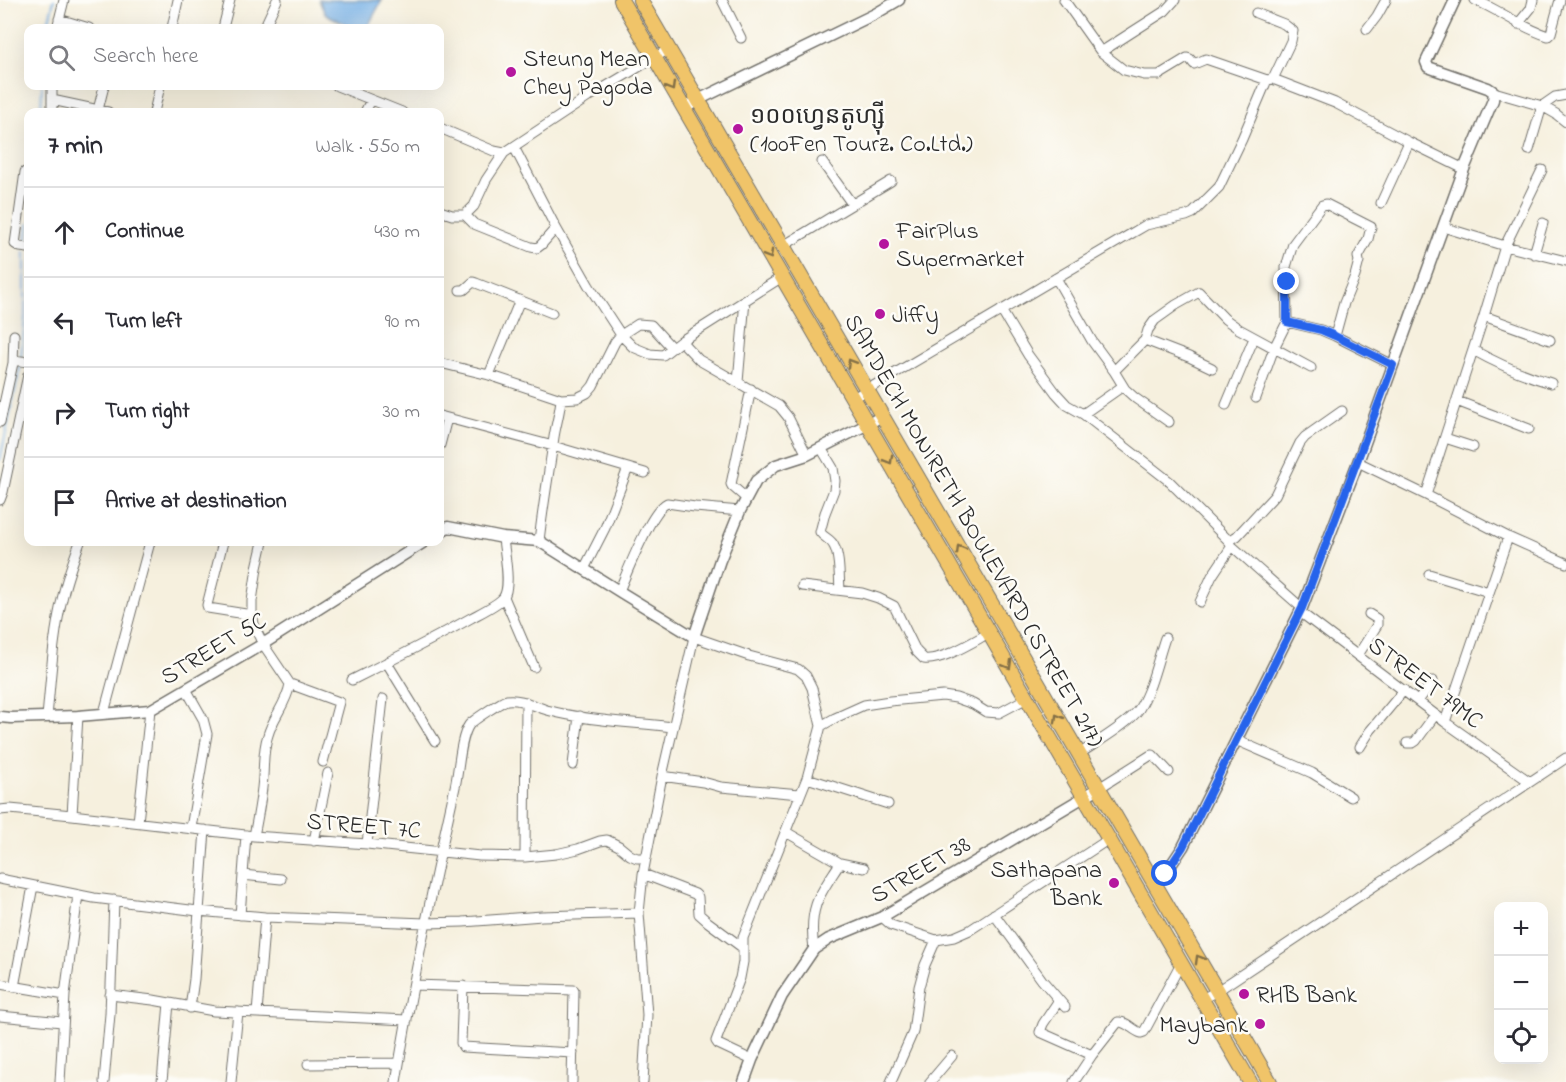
<!DOCTYPE html>
<meta charset="utf-8">
<style>
:root{--surface:#fff;--page:#f7f7f7;--text:#2b2b33;--muted:#7c7c81;--line:#e1e1e2}
body{margin:0;font-family:"Indie Flower","Noto Sans Khmer",sans-serif;background:var(--page);color:var(--text)}
.controls{position:absolute;right:18px;bottom:18px;display:grid;overflow:hidden;border-radius:12px;box-shadow:0 6px 24px #0002}
.controls button{width:54px;height:54px;display:grid;place-items:center;padding:0;border:0;border-bottom:2px solid var(--line);background:var(--surface);color:var(--text);font:30px sans-serif}
.stop{position:absolute;width:18px;height:18px;margin:-14px;border:4px solid #2563eb;border-radius:50%;background:#fff}
.stop.end{background:#2563eb;border-color:#fff;box-shadow:0 2px 6px #0008}
.list{margin:0;padding:0;list-style:none}
h2{display:flex;justify-content:space-between;align-items:center;height:78px;margin:0;padding:0 24px;font-size:26px}
h2 small{font-size:20px;font-weight:400;color:var(--muted)}
.list li{display:grid;grid-template-columns:39px 1fr auto;gap:18px;align-items:center;box-sizing:border-box;height:90px;padding:0 24px;border-top:2px solid var(--line)}
.list b{display:block;font-size:22px;white-space:nowrap}
.list em{font-size:20px;font-style:normal;color:var(--muted)}
.icon{flex:none;width:33px;height:33px;fill:none;stroke:currentColor;stroke-width:2;stroke-linecap:round;stroke-linejoin:round}
.map{position:relative;flex:none;width:1566px;height:1082px;overflow:hidden}
.search{position:absolute;background:var(--surface);box-shadow:0 6px 24px #0002;left:24px;top:24px;width:420px;height:66px;display:flex;align-items:center;gap:15px;box-sizing:border-box;padding:0 21px;border-radius:12px;color:var(--muted);font-size:22px}
.panel{position:absolute;background:var(--surface);box-shadow:0 6px 24px #0002;left:24px;top:108px;width:420px;height:438px;border-radius:12px}
.map>svg:first-child{display:block}
</style>
<div class="map">
<svg width="1566" height="1082" viewBox="0 0 1566 1082">
<rect width="100%" height="100%" fill="#fdfcf7"/>
<filter id="ink" filterUnits="userSpaceOnUse"><feTurbulence type="fractalNoise" baseFrequency=".0167" numOctaves="2"/><feDisplacementMap in="SourceGraphic" scale="12" xChannelSelector="R" yChannelSelector="G"/><feConvolveMatrix kernelMatrix="1 2 1 2 8 2 1 2 1" color-interpolation-filters="sRGB"/></filter>
<filter id="wash" filterUnits="userSpaceOnUse"><feTurbulence type="fractalNoise" baseFrequency=".008" numOctaves="4" result="noise"/><feDisplacementMap in="SourceGraphic" scale="24" xChannelSelector="R" yChannelSelector="G"/><feGaussianBlur stdDeviation="1.35" result="paint"/><feColorMatrix in="noise" values="0 0 0 0 0 0 0 0 0 0 0 0 0 0 0 0 0 1.4 0 .05"/><feComposite in="paint" operator="in"/></filter>
<g filter="url(#wash)">
<rect width="100%" height="100%" fill="#f6f0de"/>
<path fill="#75afe5" stroke="#506d88" stroke-width="1.5" d="M319 0H382L367 28H354L325 14Z"/>
<g fill="none" stroke-linecap="round" stroke-linejoin="round">
<path stroke="#75afe5" stroke-width="2" d="M47 28 54 0
M41 112 42 86
M26 246 28 224
M21 357 25 317V252
M0 460 21 363"/>
</g>
</g>
<g filter="url(#ink)">
<g fill="none" stroke-linecap="round" stroke-linejoin="round">
<g stroke="#72706a" stroke-width="11">
<path id="minor" d="M722 0 741 38
M1064 0 1101 52 1124 70 1144 75H1159L1187 58 1190 59 1194 64 1206 59 1267 80 1273 79 1335 103 1409 142 1464 169
M1475 0C1501 11 1522 28 1548 36L1551 33 1560 0
M1256 13 1284 24 1293 31 1291 41 1273 79
M59 19 89 28
M1518 24 1531 8 1533 0
M57 28 64 0
M172 28 178 0
M223 28 230 0
M264 28 277 0
M1367 29 1377 16 1386 0
M1101 52 1165 11 1175 0
M52 86V112
M337 86 402 112
M1494 92 1542 106 1556 114 1566 122
M52 100 108 112
M98 110 104 86
M154 112 160 86
M365 112 371 100
M440 128 494 151 504 153
M514 147 556 228 589 286 621 335 633 347 650 354 663 355 681 341 782 277
M1529 150 1542 106 1555 97 1566 95
M822 162 852 204
M1542 170 1505 246 1566 261
M25 172 15 244 20 247 28 248
M1381 203 1409 142
M440 211 452 215H465L474 224 531 247 537 248 541 245 556 228
M465 215 474 206 486 180 504 153 590 96 669 49
M783 246 891 181
M1534 254 1543 223
M1056 278 1092 341 1114 371 1125 389 1135 398 1169 422
M460 290H464L473 282 476 283 552 313
M1001 310 1028 355 1056 393 1067 405 1083 414 1169 481 1229 541 1232 546 1302 608
M1484 316 1550 340
M1287 322 1321 330 1335 336 1393 365
M1145 340 1189 357 1212 368
M681 341 699 360 779 406 788 417 807 455
M1473 350C1498 364 1523 375 1551 383
M14 360 28 362
M440 363 489 375 561 399 577 398 587 393 593 386 615 342 621 335 638 324 651 325 672 348
M1114 371 1145 340 1148 330 1155 320 1176 305 1199 292 1225 319 1239 329 1311 368
M489 375 520 300
M738 382 745 300
M853 398 1129 235 1146 225 1186 216 1193 213 1219 187 1242 139 1267 80
M1256 398 1274 348 1287 322 1286 267 1293 244 1322 205 1326 204 1371 227 1368 239 1358 257 1359 261 1355 276 1344 303 1335 336
M1457 401 1529 429
M1226 405 1254 338
M1083 414 1123 386
M440 416 553 446 645 473
M0 422 13 363 14 335
M1445 438 1473 447
M440 445 447 418
M821 448 833 468 835 481 834 490 825 513 820 532C824 538 831 539 834 546 840 556 839 578 840 590
M1358 462 1426 495 1508 537 1566 563
M1426 495 1484 316 1505 246 1443 227
M746 498 732 486 731 484 751 389
M0 500 3 492 28 375
M539 541C543 506 549 472 554 437 556 424 560 412 561 399
M1229 541 1237 536 1275 495 1300 443 1305 437 1342 411
M223 542 207 605 208 608 252 615
M263 542 257 568 252 601V615L255 628 263 644 290 684 339 702 323 762
M584 569 605 528 628 468
M1429 574 1489 592
M802 586 862 593 878 598 894 606 916 651 924 659C943 661 972 642 989 633
M619 591C627 573 651 510 667 503L695 507 740 511
M504 597 534 667
M1200 602 1212 576 1232 546
M1300 612 1445 722 1530 782
M1358 655 1377 625V619L1369 614
M387 663 435 741
M352 680C392 660 432 640 471 618 480 613 497 605 503 598 512 587 504 552 503 538
M186 689 203 719 207 734 191 828
M1418 701 1433 681
M104 713 150 542
M47 717C51 676 53 635 63 595 67 577 74 559 80 542
M1445 722 1508 537
M821 726 835 718 864 705 890 701 943 696 956 698 973 704 986 712 999 713 1027 698
M1236 740 1312 773 1351 797
M1407 743H1413L1416 741 1435 715
M1360 747 1370 731 1404 690
M1079 754C1094 744 1130 723 1139 709 1152 688 1157 661 1165 638
M573 765 579 716
M662 776 703 782 721 787 800 794
M807 778 888 804
M1099 788 1151 755H1153L1169 772
M0 810 10 809 72 815 254 836 367 844 480 856 525 857 556 854 578 849 600 841 607 840 619 846 630 855 637 858H646
M72 815 78 716
M138 822 150 710
M786 832 840 863 864 868
M254 836C258 816 262 796 263 776 264 762 263 749 268 735 273 717 287 703 290 684
M314 841 328 773
M367 844 383 699
M525 857 526 702
M643 874 695 894 698 897 699 914 708 922 743 948
M243 875 281 879
M0 879 94 898 198 911 265 917 426 923 463 922 542 916 639 913
M994 914 1042 980 1065 1007
M240 915 246 835
M882 917 891 925 936 940
M814 949C812 935 811 920 816 905 820 892 832 876 840 863
M0 984 65 995
M414 985 574 990 572 1082
M463 986 461 1043 463 1047 573 1053
M14 987 33 886
M110 995 153 1000 214 1011 407 1020
M1202 999 1217 991 1566 758
M1059 1000 1043 1024 1040 1032 1092 1055
M190 1008 194 979 205 830
M257 1013 265 917
M0 1016 62 1022
M308 1064 399 1063
M60 1082 65 995 78 895
M104 1082 110 1014 114 900
M162 1082 169 1003
M231 1082 238 1012
M396 1082C412 983 433 885 455 787 459 770 460 738 469 725 472 721 502 701 507 700 520 698 534 706 547 710 586 721 633 722 673 727
M643 1082 647 1015 639 913 643 874 662 776 694 637 749 656 798 669 806 676 812 688 821 726 807 778 743 938V962L740 978 716 1041 718 1044 752 1060
M891 1082 913 1032 919 987 925 965 936 940 954 937 970 930 1109 839
M930 1082 952 1056
M1074 1082 1092 1055 1118 1022C1127 1021 1133 1031 1141 1033L1144 1032 1181 963"/>
</g>
<g stroke="#72706a" stroke-width="13">
<path id="tertiary" d="M684 109 698 100 875 14 899 0
M440 532 448 527 503 538 539 541 622 593 694 637 720 560 740 511 756 481 776 465 807 455 868 424 882 416
M0 717 11 718 78 716 150 710 263 644 424 542
M1154 882 1165 874 1183 847 1302 608 1358 462 1464 169 1493 100 1494 92 1488 88 1428 67 1426 62 1455 0
M744 1082 752 1060 782 996 814 949 829 939 882 917 1099 788"/>
</g>
<g stroke="#72706a" stroke-width="16">
<path id="primary" d="M621 0 1250 1082
M640 0 1270 1082"/>
</g>
<use href="#minor" stroke="#fff" stroke-width="9"/>
<use href="#tertiary" stroke="#fff" stroke-width="10"/>
<use href="#primary" stroke="#f0c469" stroke-width="14"/>
</g>
<defs><path id="oneway-chevron" d="M-2-3.5L2.5 0L-2 3.5" fill="none" stroke-width="1.6" stroke-linecap="round" stroke-linejoin="round" transform="scale(1.5)"/></defs>
<g stroke="#847047">
<use href="#oneway-chevron" transform="translate(671 87) rotate(60)"/>
<use href="#oneway-chevron" transform="translate(769 255) rotate(60)"/>
<use href="#oneway-chevron" transform="translate(851 363) rotate(-121)"/>
<use href="#oneway-chevron" transform="translate(889 460) rotate(60)"/>
<use href="#oneway-chevron" transform="translate(960 549) rotate(-120)"/>
<use href="#oneway-chevron" transform="translate(1008 665) rotate(60)"/>
<use href="#oneway-chevron" transform="translate(1058 718) rotate(-120)"/>
<use href="#oneway-chevron" transform="translate(1199 959) rotate(-120)"/>
</g>
</g>
<g fill="none" stroke-linecap="round" stroke-linejoin="round" filter="url(#ink)">
<path stroke="#2563eb" stroke-width="8" d="M1165 874 1183 847 1302 608 1393 365 1335 336 1321 330 1287 322V282"/>
</g>
<g fill="#b5179e" stroke="#fdfcf7" stroke-width="2">
<circle cx="511" cy="72" r="6"/>
<circle cx="738" cy="129" r="6"/>
<circle cx="884" cy="244" r="6"/>
<circle cx="880" cy="314" r="6"/>
<circle cx="1114" cy="883" r="6"/>
<circle cx="1244" cy="994" r="6"/>
<circle cx="1260" cy="1024" r="6"/>
</g>
<g text-anchor="middle" stroke-width="5" stroke-linejoin="round" paint-order="stroke">
<g font-size="24" fill="#2b2b2b" stroke="#fdfcf7" text-anchor="start">
<text x="523" y="66">Steung Mean<tspan x="523" dy="28">Chey Pagoda</tspan></text>
<text x="750" y="123">១០០ហ្វេនតូហ្ស៊ី<tspan x="750" dy="28">(100Fen Tourz. Co.Ltd.)</tspan></text>
<text x="896" y="238">FairPlus<tspan x="896" dy="28">Supermarket</tspan></text>
<text x="892" y="322">Jiffy</text>
<text x="1102" y="877" text-anchor="end">Sathapana<tspan x="1102" dy="28">Bank</tspan></text>
<text x="1256" y="1002">RHB Bank</text>
<text x="1248" y="1032" text-anchor="end">Maybank</text>
</g>
<g font-size="24" fill="#2b2b2b" stroke="#fdfcf7">
<text transform="translate(975 530) rotate(60)" y="8">SAMDECH MONIRETH BOULEVARD (STREET 217)</text>
<text transform="translate(213 648) rotate(-31)" y="8">STREET 5C</text>
<text transform="translate(1426 682) rotate(37)" y="8">STREET 79MC</text>
<text transform="translate(364 825) rotate(5)" y="8">STREET 7C</text>
<text transform="translate(920 869) rotate(-30)" y="8">STREET 38</text>
</g>
</g>
</svg>
<div class="controls">
<button>+</button>
<button>−</button>
<button><svg class="icon" aria-label="locate" viewBox="0 0 24 24"><circle cx="12" cy="12" r="6"/><path d="M12 2v4M12 18v4M2 12h4M18 12h4"/></svg></button>
</div>
<div class="stop" style="left:1165px;top:874px"></div>
<div class="stop end" style="left:1287px;top:282px"></div>
<div class="search"><svg class="icon" aria-label="search" viewBox="0 0 24 24"><circle cx="10" cy="10" r="6"/><path d="M15 15l6 6"/></svg>Search here</div>
<section class="panel">
<h2>7 min<small>Walk · 550 m</small></h2>
<ul class="list">
<li><svg class="icon" aria-label="ahead" viewBox="0 0 24 24"><path d="M12 20V5M6 11l6-6 6 6"/></svg><div><b>Continue</b></div><em>430 m</em></li>
<li><svg class="icon" aria-label="left" viewBox="0 0 24 24"><path d="M17 20v-9H6M10 6l-5 5 5 5"/></svg><div><b>Turn left</b></div><em>90 m</em></li>
<li><svg class="icon" aria-label="right" viewBox="0 0 24 24"><path d="M7 20v-9h11M14 6l5 5-5 5"/></svg><div><b>Turn right</b></div><em>30 m</em></li>
<li><svg class="icon" aria-label="arrive" viewBox="0 0 24 24"><path d="M6 21V4h12l-3 4 3 4H6"/></svg><div><b>Arrive at destination</b></div></li>
</ul>
</section>
</div>
